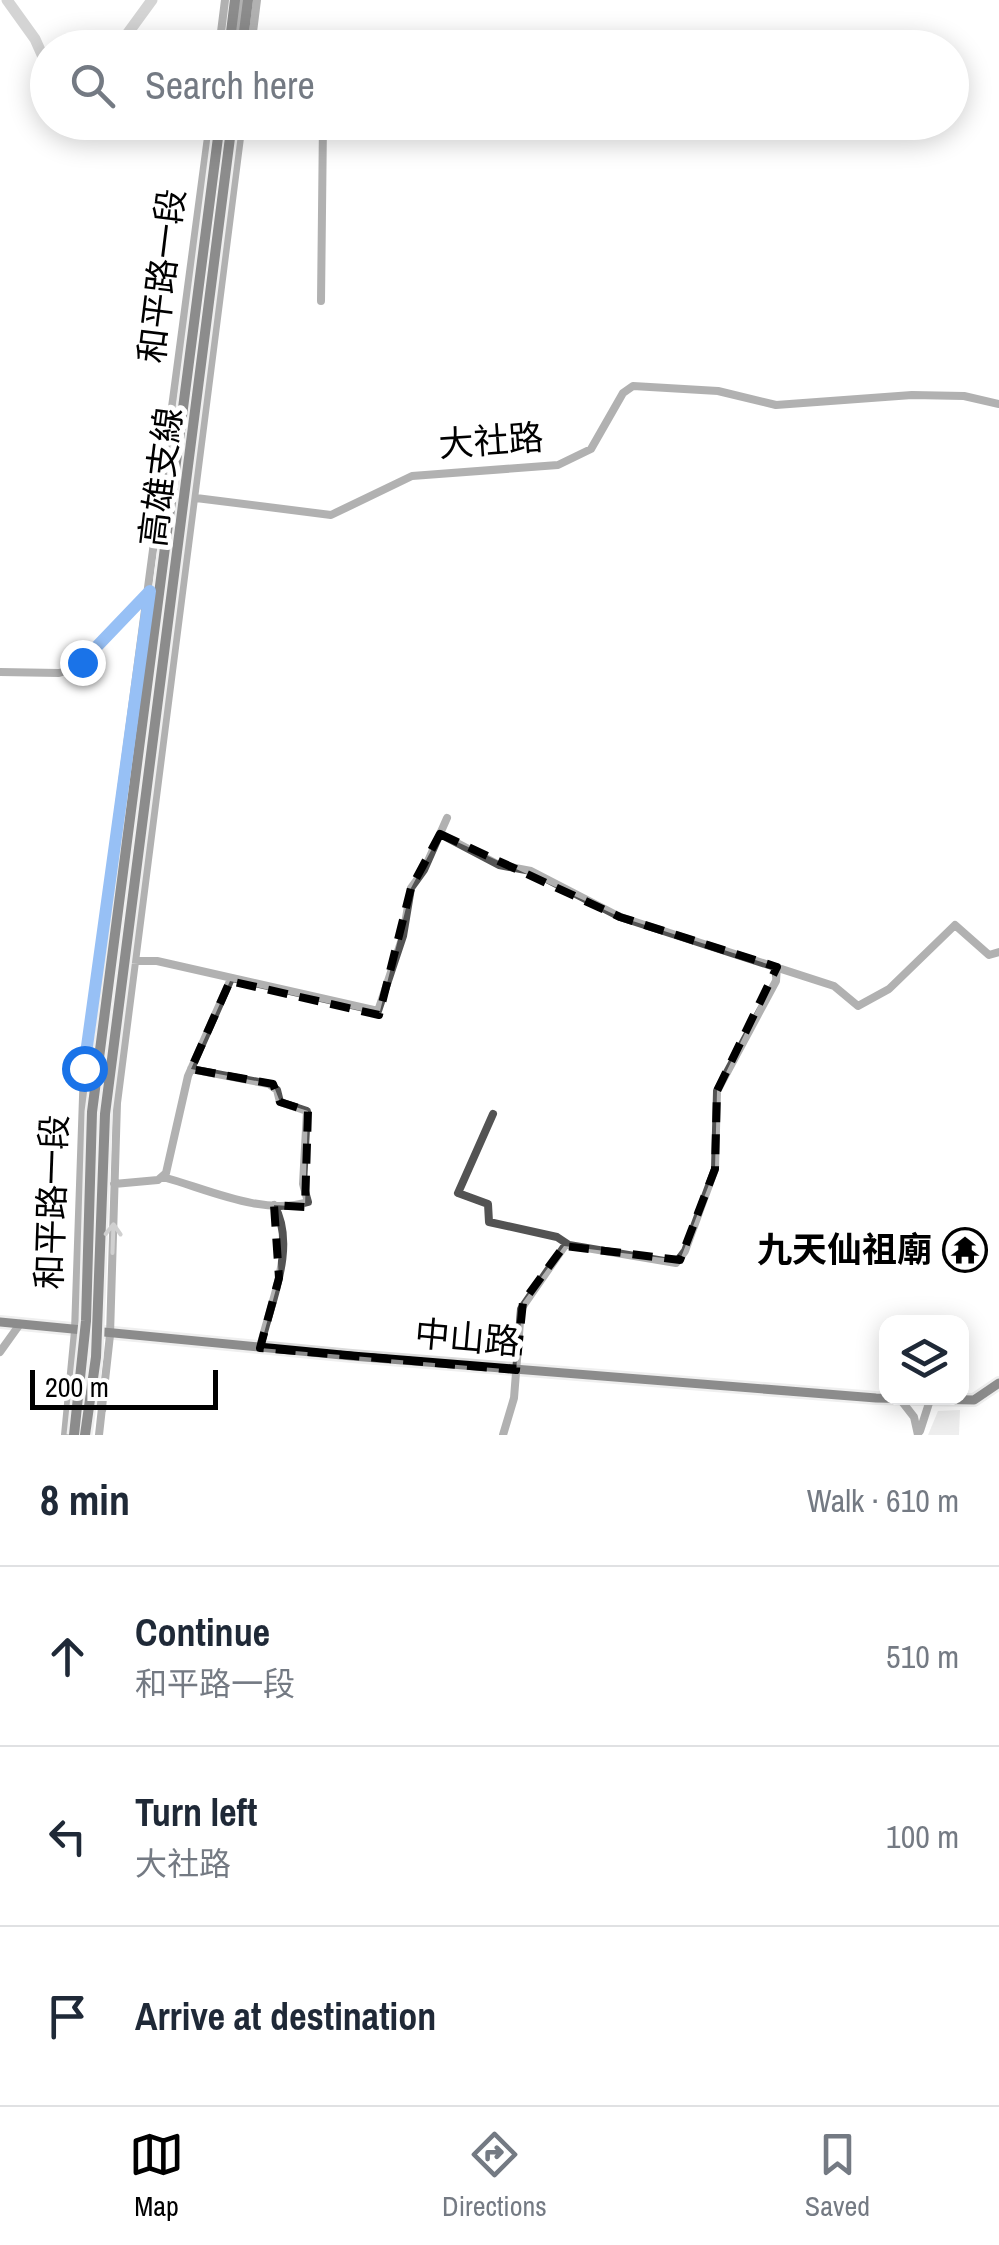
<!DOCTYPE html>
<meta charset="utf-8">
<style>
:root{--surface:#fff;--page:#f2f2f3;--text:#1f2937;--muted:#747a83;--line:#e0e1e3;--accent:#000}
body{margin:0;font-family:"Archivo Narrow","Noto Sans TC",sans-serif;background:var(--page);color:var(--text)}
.controls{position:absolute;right:30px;bottom:30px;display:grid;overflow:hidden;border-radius:20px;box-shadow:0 5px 25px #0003}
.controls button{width:90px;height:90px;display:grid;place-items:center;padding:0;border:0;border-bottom:2px solid var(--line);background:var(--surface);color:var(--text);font:50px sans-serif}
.scale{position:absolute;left:30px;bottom:25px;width:188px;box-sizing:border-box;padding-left:10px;border:5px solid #000;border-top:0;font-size:28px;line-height:35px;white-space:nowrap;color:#000;-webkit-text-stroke:8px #fff;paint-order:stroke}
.stop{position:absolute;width:30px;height:30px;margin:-22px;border:8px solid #1a73e8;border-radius:50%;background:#fff}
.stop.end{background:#1a73e8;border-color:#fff;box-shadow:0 2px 10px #0008}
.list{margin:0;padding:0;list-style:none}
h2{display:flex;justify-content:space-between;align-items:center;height:130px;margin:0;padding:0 40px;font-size:42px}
h2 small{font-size:32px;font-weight:400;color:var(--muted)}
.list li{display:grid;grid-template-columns:65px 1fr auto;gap:30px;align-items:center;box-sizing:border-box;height:180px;padding:0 40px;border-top:2px solid var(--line)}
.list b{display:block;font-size:38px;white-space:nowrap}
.list p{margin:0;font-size:32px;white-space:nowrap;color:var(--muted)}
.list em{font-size:32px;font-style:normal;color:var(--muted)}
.icon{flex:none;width:55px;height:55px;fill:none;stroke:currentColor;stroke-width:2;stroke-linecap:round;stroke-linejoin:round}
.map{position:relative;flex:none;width:999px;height:1435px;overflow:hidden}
.search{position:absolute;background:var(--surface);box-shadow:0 5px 25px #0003;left:30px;right:30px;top:30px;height:110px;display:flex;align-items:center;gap:25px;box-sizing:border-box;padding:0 35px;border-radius:55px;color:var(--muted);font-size:38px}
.sheet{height:670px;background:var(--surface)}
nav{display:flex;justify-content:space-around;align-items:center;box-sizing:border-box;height:140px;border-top:2px solid var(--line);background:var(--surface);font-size:28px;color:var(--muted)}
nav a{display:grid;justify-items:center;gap:5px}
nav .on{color:var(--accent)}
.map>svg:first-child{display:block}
</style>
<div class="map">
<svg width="999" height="1435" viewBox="0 0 999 1435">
<rect width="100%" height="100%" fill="#fff"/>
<path fill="#dadada" d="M960 1410 959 1435H928L938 1411Z"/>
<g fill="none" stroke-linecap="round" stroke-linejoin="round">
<path stroke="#a1a1a1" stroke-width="11" d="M7 0 35 39 48 68
M117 48 152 0"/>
<g stroke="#dbdbdb" stroke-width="14">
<path id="major" d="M0 1322 352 1356 876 1398 974 1400 999 1383"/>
</g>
<g stroke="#dbdbdb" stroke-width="15">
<path id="highway" d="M229 48 235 0
M242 48 248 0"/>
</g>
<path stroke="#535353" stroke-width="8" d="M219 48 225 0
M235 48 241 0
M251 48 257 0
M211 252 226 122
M321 301 323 122
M196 498 331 515 412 476 558 465 591 449 623 393 633 386 718 391 776 405 912 395 964 396 999 404
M0 672 59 673 77 668 147 593
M440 834 499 865 531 871 620 917 834 986 858 1006 889 989 955 925 989 955 999 952
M120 959 157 961 378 1011 403 936 411 888 424 870 447 818
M493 1114 458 1193 488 1204 489 1222 557 1237 569 1245 676 1263 685 1251 715 1169 717 1091 776 981 777 967
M163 1177C207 1189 263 1216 308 1202L303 1184 307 1111 280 1102 277 1090 269 1084 191 1069
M114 1184 158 1180 166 1173 188 1076 230 981
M88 1255 93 1263 88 1383 102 1410
M260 1348C269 1306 298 1247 274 1205
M0 1352 20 1324
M900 1399 914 1417 918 1435
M920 1431 930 1400
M65 1435 75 1331 84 1068 210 122
M99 1435 110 1335 117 1103 242 122
M503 1435 514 1398 521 1309 566 1244"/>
<use href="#major" stroke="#000" stroke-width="9"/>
<use href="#highway" stroke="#000" stroke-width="10"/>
<g stroke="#dbdbdb" stroke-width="15" stroke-linecap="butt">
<path id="highway-bridge" d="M74 1435 86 1321 92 1112 220 122
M85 1435 96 1357 105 1114 232 122"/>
</g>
<use href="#highway-bridge" stroke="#000" stroke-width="10"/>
</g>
<defs><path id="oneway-shaft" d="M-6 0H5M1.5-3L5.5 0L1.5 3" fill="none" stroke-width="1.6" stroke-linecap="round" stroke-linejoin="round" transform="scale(2.5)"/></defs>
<use stroke="#989898" href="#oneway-shaft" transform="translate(113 1238) rotate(-88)"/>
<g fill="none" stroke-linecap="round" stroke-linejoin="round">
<path stroke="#1a73e8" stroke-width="12" d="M82 662 150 591 84 1068"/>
</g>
<path d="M0 0H999V1435H0ZM440 834 620 917 777 967 717 1091 715 1169 680 1260 564 1246 523 1302 516 1370 260 1348 279 1278 274 1205 305 1207 308 1111 280 1102 273 1084 191 1069 230 981 379 1015 411 888Z" fill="#fff" fill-opacity=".55" fill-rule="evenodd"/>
<path fill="none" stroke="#000" stroke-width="8" stroke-dasharray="20 12" stroke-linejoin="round" d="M440 834 620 917 777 967 717 1091 715 1169 680 1260 564 1246 523 1302 516 1370 260 1348 279 1278 274 1205 305 1207 308 1111 280 1102 273 1084 191 1069 230 981 379 1015 411 888Z"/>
<defs>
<g id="temple-ring" transform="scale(2.25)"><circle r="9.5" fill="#fff" stroke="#000" stroke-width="1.5"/><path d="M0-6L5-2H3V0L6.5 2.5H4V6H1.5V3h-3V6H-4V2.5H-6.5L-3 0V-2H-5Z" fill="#000"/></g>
</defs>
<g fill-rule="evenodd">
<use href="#temple-ring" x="965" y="1250"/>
</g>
<g text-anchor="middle" stroke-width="10" stroke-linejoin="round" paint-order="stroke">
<g font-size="35" fill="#000" stroke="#fff">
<text transform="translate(162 276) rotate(-83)" y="12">和平路一段</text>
<text transform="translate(491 441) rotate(-4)" y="12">大社路</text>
<text transform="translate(161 477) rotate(-83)" y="12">高雄支線</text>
<text transform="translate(52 1202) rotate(-88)" y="12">和平路一段</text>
<text transform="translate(467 1338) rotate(5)" y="12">中山路</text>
</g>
<g font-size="35" font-weight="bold" fill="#000" stroke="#fff" text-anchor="end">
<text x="932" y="1262">九天仙祖廟</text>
</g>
</g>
</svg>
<div class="controls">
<button><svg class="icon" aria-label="layers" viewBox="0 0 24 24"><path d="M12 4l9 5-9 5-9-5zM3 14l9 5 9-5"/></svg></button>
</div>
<div class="scale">200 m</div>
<div class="stop" style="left:84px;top:1068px"></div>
<div class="stop end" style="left:82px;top:662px"></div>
<div class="search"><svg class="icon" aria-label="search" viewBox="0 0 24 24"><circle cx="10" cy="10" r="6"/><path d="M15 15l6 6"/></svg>Search here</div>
</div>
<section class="sheet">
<h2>8 min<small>Walk · 610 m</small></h2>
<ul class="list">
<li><svg class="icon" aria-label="ahead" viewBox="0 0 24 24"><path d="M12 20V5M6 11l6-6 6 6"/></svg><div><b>Continue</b><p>和平路一段</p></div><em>510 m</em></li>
<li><svg class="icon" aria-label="left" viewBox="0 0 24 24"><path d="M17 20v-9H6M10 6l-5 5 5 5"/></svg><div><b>Turn left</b><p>大社路</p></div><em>100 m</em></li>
<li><svg class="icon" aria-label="arrive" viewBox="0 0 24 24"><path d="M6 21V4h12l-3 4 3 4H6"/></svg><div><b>Arrive at destination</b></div></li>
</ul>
</section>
<nav>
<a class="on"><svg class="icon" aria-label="map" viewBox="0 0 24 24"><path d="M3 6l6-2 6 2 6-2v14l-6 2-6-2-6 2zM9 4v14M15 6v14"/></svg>Map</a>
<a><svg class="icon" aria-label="directions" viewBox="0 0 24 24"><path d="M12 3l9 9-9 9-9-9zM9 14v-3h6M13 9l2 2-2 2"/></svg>Directions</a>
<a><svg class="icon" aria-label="saved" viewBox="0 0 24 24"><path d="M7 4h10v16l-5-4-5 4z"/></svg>Saved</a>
</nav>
